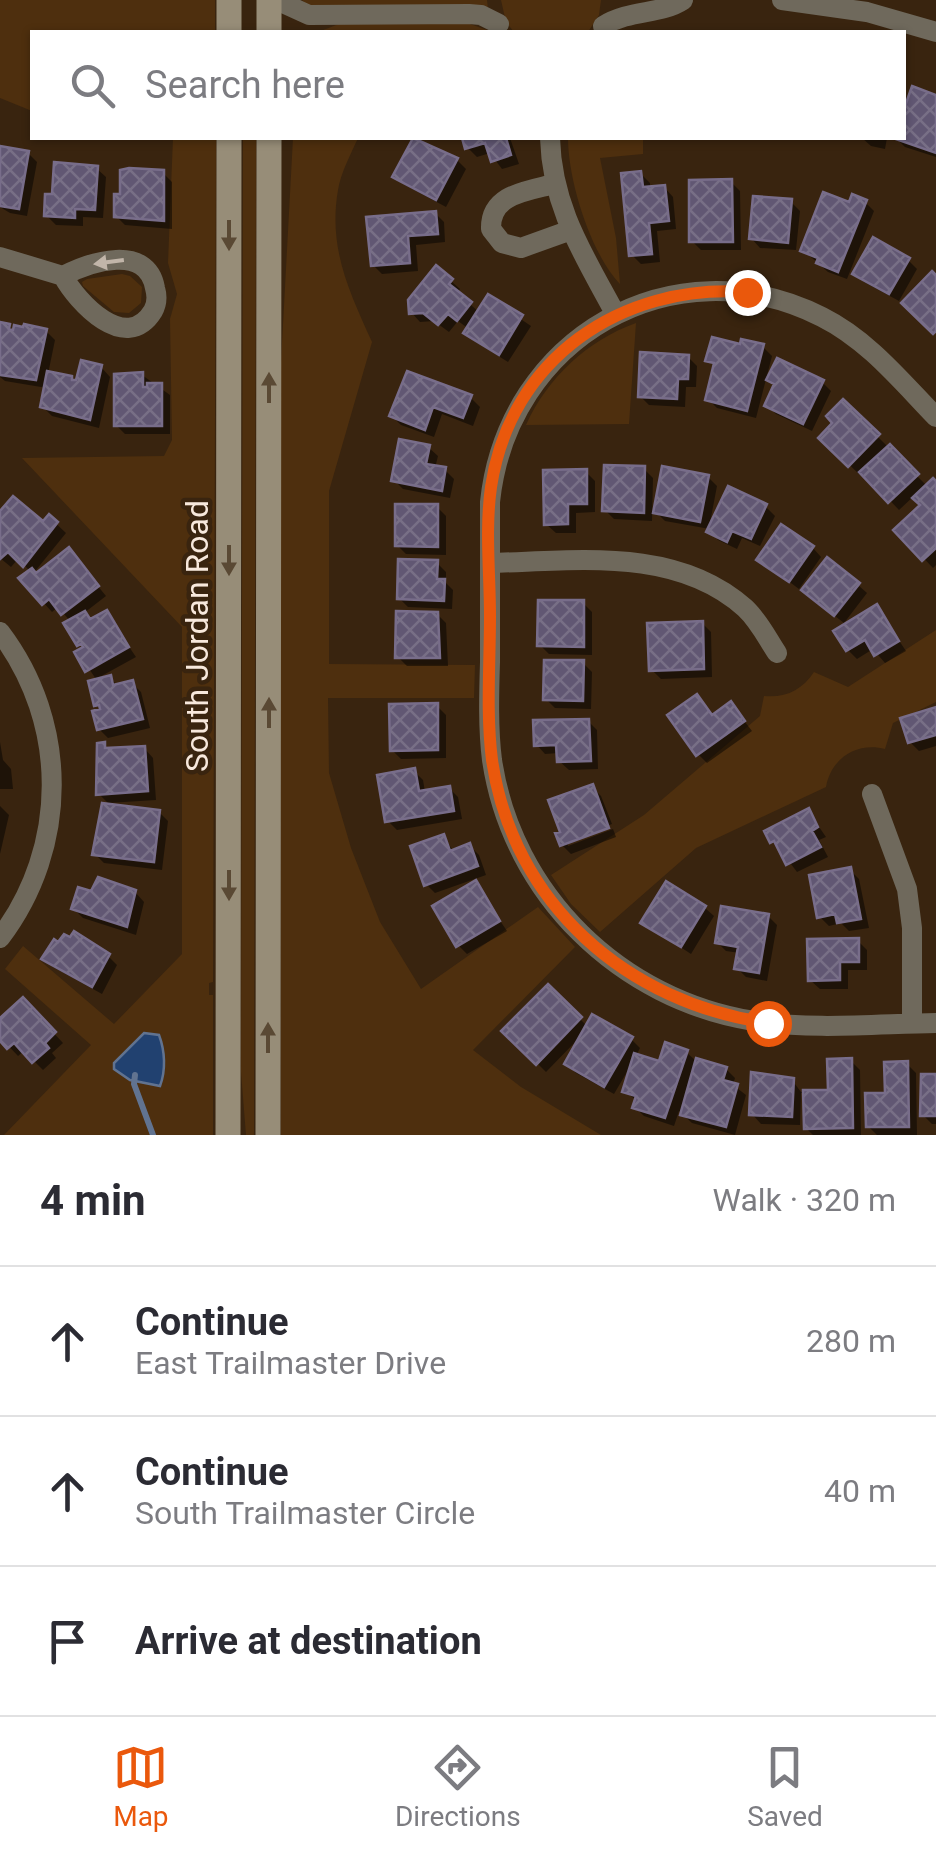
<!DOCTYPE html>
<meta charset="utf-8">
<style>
:root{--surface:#fff;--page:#f2f2f3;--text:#2b2b33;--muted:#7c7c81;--line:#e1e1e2;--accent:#ea580c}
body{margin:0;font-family:Roboto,sans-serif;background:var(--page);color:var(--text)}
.stop{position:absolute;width:30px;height:30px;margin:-22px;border:8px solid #ea580c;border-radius:50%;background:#fff}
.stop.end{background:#ea580c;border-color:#fff;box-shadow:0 2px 10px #0008}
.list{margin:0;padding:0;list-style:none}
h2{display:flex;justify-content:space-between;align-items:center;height:130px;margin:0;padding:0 40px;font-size:42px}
h2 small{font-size:32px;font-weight:400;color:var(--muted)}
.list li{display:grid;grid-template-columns:65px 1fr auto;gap:30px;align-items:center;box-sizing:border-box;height:150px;padding:0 40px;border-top:2px solid var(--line)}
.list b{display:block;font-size:38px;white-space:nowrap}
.list p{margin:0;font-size:32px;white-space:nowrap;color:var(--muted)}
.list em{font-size:32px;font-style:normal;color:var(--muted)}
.icon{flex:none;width:55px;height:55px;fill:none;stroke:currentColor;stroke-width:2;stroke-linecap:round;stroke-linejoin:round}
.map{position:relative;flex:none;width:936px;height:1135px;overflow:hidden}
.search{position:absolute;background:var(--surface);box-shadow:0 2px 8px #0004;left:30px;right:30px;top:30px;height:110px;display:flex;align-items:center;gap:25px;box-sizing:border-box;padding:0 35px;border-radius:0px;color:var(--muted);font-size:38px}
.sheet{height:580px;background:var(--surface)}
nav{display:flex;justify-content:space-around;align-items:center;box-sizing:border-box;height:140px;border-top:2px solid var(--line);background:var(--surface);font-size:28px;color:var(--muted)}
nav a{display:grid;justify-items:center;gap:5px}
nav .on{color:var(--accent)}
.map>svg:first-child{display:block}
</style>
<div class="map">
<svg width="936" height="1135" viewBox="0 0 936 1135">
<defs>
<pattern id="building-cross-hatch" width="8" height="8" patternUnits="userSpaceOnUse" patternTransform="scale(2.5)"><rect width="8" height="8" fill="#615773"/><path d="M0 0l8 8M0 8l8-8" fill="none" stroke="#786f86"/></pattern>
</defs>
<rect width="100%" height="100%" fill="#39240f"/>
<path fill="#4e2f0e" d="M0 0H215V32H32V111L0 98Z
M302 0H487L488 9 307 5Z
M501 0H601L599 15 588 32H514L506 22Z
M467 23 493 32H318L339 24Z
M173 138H216L213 982 209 983V995H213V1135H4L91 1045 5 969 23 946 114 1024 182 954V627L22 458 164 456 172 440 170 319 177 294 168 263Z
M243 138H256L254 1135H246L241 1072Z
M293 138H358C351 154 341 172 338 190 328 248 349 291 372 342L329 491V664L475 665 474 698H328L329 773 351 848 380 922 421 989 538 907 575 947 473 1050 521 1087 601 1135H281V362Z
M568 138H643V154L600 158 616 238 620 284C591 254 568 181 568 138Z
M122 274 130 276 142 287 141 303 129 313 114 312 83 286 82 282 87 279Z
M636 323 629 424 526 425C547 378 588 340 636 323Z
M936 630V702L893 723 885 749C857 742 831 758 826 787L696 848 600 932 571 904 551 875 644 815 760 716 764 696C786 698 802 690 814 672L848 687Z"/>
<path fill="#214170" stroke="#617390" stroke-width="2.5" d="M144 1033 159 1035C165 1051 166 1070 160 1086L130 1080 114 1069V1063Z"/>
<path fill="#0007" d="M913 89 936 98V157L905 147 896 138H904V116Z
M464 138H510L519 164 502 169 490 153 477 157 468 148Z
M862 138H887L885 149 871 146Z
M415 139 457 160 466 169 446 207 405 185 396 176Z
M0 145 4 149 28 153 37 162 27 216 10 213 0 207Z
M96 168 106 177 103 218 83 217V226L56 225 47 216Z
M163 173 172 182V229L125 225 116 216Z
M641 174 650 183V189L664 187 673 197 676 229 657 231 660 262 641 264 632 255Z
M731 182 740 191 741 250H701L692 241Z
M791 202 800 211 796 250 760 248 751 238Z
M865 202 874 211 847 279 828 272 803 250 850 206Z
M435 213 444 222 445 242 416 245 418 271 382 274 373 265Z
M908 260 917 269 899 301 864 282 855 273Z
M451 281 460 289 457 293 479 312 488 297 531 326 508 362 476 342 467 333 469 329 458 321 449 332 434 321 420 322 411 312Z
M0 325 9 327 15 333 46 331 55 340 48 374 71 379 78 385 101 367 110 377 99 428 52 416 43 407 47 388 5 381 0 377Z
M742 347H763L772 356 756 418 717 408 708 399 716 368 708 360Z
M688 357 697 366 696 387H686L685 407 649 405 640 396Z
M142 375 170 395V434H125L116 425Z
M769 380 822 382 831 391 812 431 776 414 767 405 776 387Z
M471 398 480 407 473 426 442 414 434 437 401 425 392 416Z
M843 402 928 487 936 485V565L933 568 897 530 923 505 914 496 899 510 862 471 859 474 821 438 836 423Z
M428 447 438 456 435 468 445 470 454 479 450 498 403 489 394 480Z
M644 469 653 478 652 521 614 519 605 510Z
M586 472 595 481V512L576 513V533H556L546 524Z
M708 477 717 486 709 528 729 489 766 507 775 516 760 546 742 538 737 549 718 540 710 529 665 521 656 512Z
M13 499 43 525 50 518 66 533 28 580 69 551 106 596 84 613 92 621 106 613 136 657 96 679 78 653 84 650 67 624 71 622 58 607 52 612 22 579 31 572 18 559 11 567 0 558V515Z
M437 507 446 516V555L406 554 397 545Z
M813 548 821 557 799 589 759 559Z
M437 563 446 572V583L453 590 452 609 408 607 399 598Z
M858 585 867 593 844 623 813 599Z
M583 603 592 612V655L549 654 540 645Z
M877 608 906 651 885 663 873 649 857 659 848 650Z
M437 614 446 623 448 666H407L398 657Z
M702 623 711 632 712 677 661 679 652 670Z
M583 663 592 672 591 709 555 708 546 699Z
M110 678 118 686 132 683 141 692 150 728 108 738 99 729 103 711 96 705Z
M731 704 752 731 707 763 698 754Z
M437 706 446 715V758L401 759 392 750Z
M936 710V746L919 751 910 742Z
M588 721 597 730 598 769 569 770 559 761V753L545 754 536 744Z
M0 742 3 760 11 769 13 789H0Z
M104 745 110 751 144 748 153 758 156 800 108 803 99 794Z
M414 771 423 780 425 792 449 788 458 797 462 819 397 830 388 821Z
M592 787 601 796 612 824 568 840V846L613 829 616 837 571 854 562 845Z
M0 806 9 815 0 854Z
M808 811 826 837 819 840 828 857 797 872 767 832Z
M159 812 168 821 162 870 104 863 95 854Z
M443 836 454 852 470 846 479 855 486 875 435 893 426 884Z
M850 870 859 879 869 928 849 931 841 923 829 926 820 917Z
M475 884 507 931 467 954 458 945Z
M135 892 144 902 136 935 83 918 74 909 92 894Z
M705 908 714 916 691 954 644 923Z
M768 916 777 925 767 981 746 977 737 968 740 953 726 951 717 942Z
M858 941 867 950V970H848V989H820L810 980Z
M59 945 108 956 117 965 102 994 53 967 44 958Z
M548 987 588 1027 631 1039 640 1048 636 1056 661 1064 686 1052 695 1060 726 1069 735 1078 733 1085 746 1095 735 1135 692 1123 679 1111 674 1126 644 1116 635 1107 637 1101 625 1091 631 1065 614 1094 576 1073 567 1064 581 1036 546 1072 505 1031Z
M23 1000 63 1043 52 1053 56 1058 43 1070 24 1051 18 1056 0 1037V1021Z
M851 1061 860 1070 861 1135H813L806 1128V1093H801L800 1125 761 1124 752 1114 792 1080 801 1092H831Z
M907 1064 916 1073 917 1135H877L868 1126Z
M936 1077V1124H932L923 1115Z"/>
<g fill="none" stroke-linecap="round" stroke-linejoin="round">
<path stroke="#617390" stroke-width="6" d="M135 1075 134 1084 153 1135"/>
</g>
<path fill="url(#building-cross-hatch)" stroke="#786d8a" stroke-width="2.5" d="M912 86 936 95V153L893 138H904V109Z
M413 138 458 158 436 200 392 177Z
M462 138H506L511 155 491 162 485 143 465 149Z
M0 146 29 151 19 209 0 206Z
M54 162 98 166 95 210 75 209V218L44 216 45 194H52Z
M129 168 164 170V221L114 217V194H120V170Z
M641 171 643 187 665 185 669 221 649 223 652 254 629 256 621 173Z
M732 179 733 242H689V180Z
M823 192 849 202 852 194 867 200 838 272 816 263 818 258 800 251Z
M753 196 792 199 788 243 749 239Z
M436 211 438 234 408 236 410 263 371 266 366 217Z
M873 237 910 258 889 294 852 274Z
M436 265 453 279 449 284 472 302 457 321 448 314 438 325 423 313 409 314 408 300Z
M932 271 936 275V331L933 334 901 303Z
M488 294 523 315 499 355 463 333Z
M0 322 10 324 9 329 13 330 14 325 23 327 24 324 47 329 36 380 0 375Z
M712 337 740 344 741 339 764 344 747 411 705 400 714 363 705 361Z
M640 352 689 355 688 379H678L677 399 638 397Z
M777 358 824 380 803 424 764 406 774 384 766 380Z
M81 360 102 365 90 420 40 407 47 371 72 376V380H76Z
M407 371 472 395 463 418 433 407 425 430 389 416Z
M143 372V387H147V383H162V426H114V374Z
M843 399 880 434 848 467 818 438 832 423 826 416Z
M399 439 430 445 426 464 446 467 442 491 391 481Z
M890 444 919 474 888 503 859 472Z
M604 465 645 466 644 513 602 511Z
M662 466 709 475 700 522 653 513Z
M587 469V504H568V524L544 525 543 470Z
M933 478 936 481V548L922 561 893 530 920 505 912 498Z
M728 486 767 504 751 539 732 531 727 542 706 532Z
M13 496 43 521 49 514 58 522 23 567 8 552 0 559V511Z
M395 504H438V547L395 546Z
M781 524 814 546 789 582 756 560Z
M69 547 99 586 61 615 49 599 42 605 18 578 32 568 36 573Z
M827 557 860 583 834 616 801 590Z
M398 559 438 560 437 579H445L444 601 397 599Z
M538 600H584V647L537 646Z
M877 604 899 641 874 656 865 640 846 651 833 631Z
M107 610 129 647 85 672 74 652 83 647 81 644 77 646 63 623 85 611 90 619Z
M396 611 438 612 440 658H395Z
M703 621 704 669 649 671 647 623Z
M544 660H584L583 701 543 700Z
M111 675 113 685 133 680 143 719 97 730 92 711 100 709 99 705 94 706 88 681Z
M697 694 712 715 731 701 745 721 696 756 667 715Z
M438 703V750L390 751 389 704Z
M936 707V735L908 743 900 718Z
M589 719 591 761 557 762 556 745 534 746 533 720Z
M105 742V748L145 746 148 791 96 795 97 743Z
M415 768 419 791 450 786 454 811 385 822 377 775Z
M593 784 609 828 560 846 555 833 560 832 548 800Z
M102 803 160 810 154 862 92 855Z
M809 808 818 827 812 831 821 847 786 865 774 841 770 843 764 831Z
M444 834 450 851 470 843 478 866 424 886 410 846Z
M851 867 861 919 837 923 835 914 817 918 809 875Z
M98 877 136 890 127 927 71 909 78 887 91 891Z
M476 880 500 921 456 947 432 906Z
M666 881 706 906 681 947 640 923Z
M721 906 769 914 759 973 734 969 738 947 715 943Z
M74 931 110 954 92 987 41 959 54 939 58 942 64 934 70 937Z
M859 938V962H840V980L808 981 807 939Z
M548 984 582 1017 536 1065 501 1031Z
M23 997 56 1032 45 1043 49 1048 32 1063 14 1043 7 1049 0 1041V1018Z
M592 1014 633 1037 604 1087 564 1064Z
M665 1042 688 1050 665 1118 632 1108 636 1096 622 1092 634 1053 659 1061Z
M696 1058 727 1067 723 1080 738 1084 726 1127 680 1115Z
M852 1058 853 1128 804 1129 803 1090H828L827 1059Z
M908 1061 909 1127H866L865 1093H885L884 1062Z
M751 1072 794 1078 792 1117 749 1115Z
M921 1074H936V1116H920Z"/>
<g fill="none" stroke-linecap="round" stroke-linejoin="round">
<path stroke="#6f695c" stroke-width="20" d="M276 0 309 15 469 14 481 15 499 24
M782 0 867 12 936 32
M603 26C631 9 660 15 683 0
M550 138C552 208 584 255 616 315
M554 184C527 191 490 194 491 229L502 243 521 248 571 230
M0 257 63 276C77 302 126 355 153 311 157 304 157 295 155 288 147 243 90 262 63 276
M936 417C901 381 868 340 822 317 673 242 507 338 490 502 490 555 490 608 490 662 489 694 488 728 492 760 512 895 621 1000 754 1021 813 1030 876 1024 936 1023
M490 563C575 561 676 546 745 608 759 621 767 638 777 653
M0 632C69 723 69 847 0 938
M872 794 907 889 912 928V1023"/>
<path stroke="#978d78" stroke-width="25" d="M269 0V32
M229 32V0
M228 1135 229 138
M268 1135 269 138"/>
</g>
<defs><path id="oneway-solid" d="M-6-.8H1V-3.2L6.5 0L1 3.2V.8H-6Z" transform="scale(2.5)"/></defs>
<g fill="#5a4934">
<use href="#oneway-solid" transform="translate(229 235) rotate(90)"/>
<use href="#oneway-solid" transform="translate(269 388) rotate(-90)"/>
<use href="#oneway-solid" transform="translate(229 560) rotate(90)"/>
<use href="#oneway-solid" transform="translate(269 713) rotate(-90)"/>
<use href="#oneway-solid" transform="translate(229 885) rotate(90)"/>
<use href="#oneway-solid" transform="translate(268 1038) rotate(-90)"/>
</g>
<use fill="#c1b5a9" href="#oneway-solid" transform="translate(109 262) rotate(172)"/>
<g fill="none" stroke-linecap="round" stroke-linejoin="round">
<path stroke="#ea580c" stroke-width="12" d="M747 292C621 283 510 359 491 487 485 529 490 574 490 616 490 664 486 713 492 760 513 904 627 1003 768 1023"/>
</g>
<g text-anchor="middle" stroke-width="9" stroke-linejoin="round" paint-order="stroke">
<g font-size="32" fill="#f7e8dc" stroke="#39240f">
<text transform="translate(197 636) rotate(-90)" y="11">South Jordan Road</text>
</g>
</g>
</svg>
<div class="stop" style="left:768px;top:1023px"></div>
<div class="stop end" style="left:747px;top:292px"></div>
<div class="search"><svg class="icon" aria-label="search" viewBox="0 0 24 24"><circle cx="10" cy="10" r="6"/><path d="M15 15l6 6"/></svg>Search here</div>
</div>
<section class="sheet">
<h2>4 min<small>Walk · 320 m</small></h2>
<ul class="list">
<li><svg class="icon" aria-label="ahead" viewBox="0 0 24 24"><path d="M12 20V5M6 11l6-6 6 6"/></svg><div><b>Continue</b><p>East Trailmaster Drive</p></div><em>280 m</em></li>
<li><svg class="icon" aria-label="ahead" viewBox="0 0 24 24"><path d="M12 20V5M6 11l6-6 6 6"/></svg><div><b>Continue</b><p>South Trailmaster Circle</p></div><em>40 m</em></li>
<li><svg class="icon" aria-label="arrive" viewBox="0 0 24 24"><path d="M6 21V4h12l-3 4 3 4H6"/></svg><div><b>Arrive at destination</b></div></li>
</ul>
</section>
<nav>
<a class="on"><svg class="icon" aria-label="map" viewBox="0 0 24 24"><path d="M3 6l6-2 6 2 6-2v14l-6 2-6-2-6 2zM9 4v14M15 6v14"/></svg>Map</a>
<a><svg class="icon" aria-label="directions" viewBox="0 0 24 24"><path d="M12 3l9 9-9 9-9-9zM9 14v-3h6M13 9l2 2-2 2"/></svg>Directions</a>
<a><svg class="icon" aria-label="saved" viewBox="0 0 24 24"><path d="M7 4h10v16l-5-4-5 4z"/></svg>Saved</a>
</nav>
